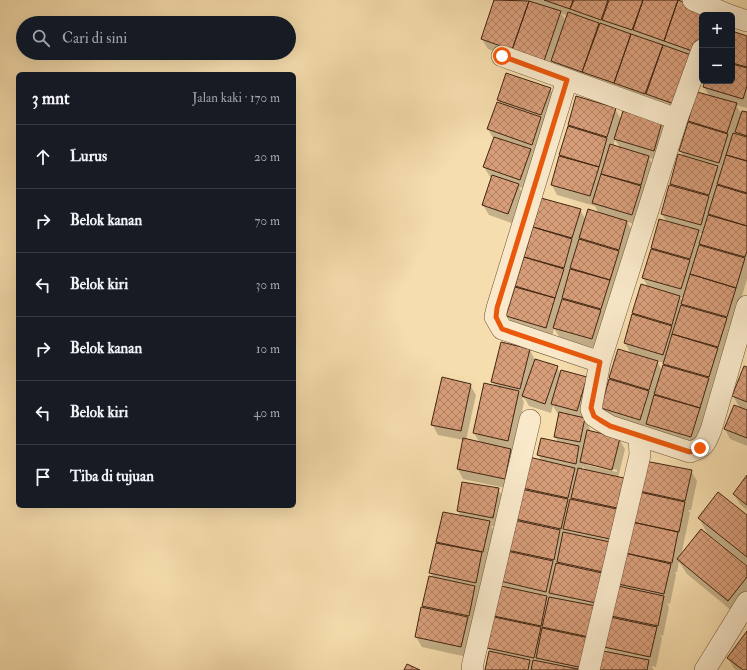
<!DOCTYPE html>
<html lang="id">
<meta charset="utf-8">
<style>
:root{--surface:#171b24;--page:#20242c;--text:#f1f3f6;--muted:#9ea1a6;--line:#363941}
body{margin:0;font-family:"IM FELL Double Pica",serif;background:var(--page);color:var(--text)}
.controls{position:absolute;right:12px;top:12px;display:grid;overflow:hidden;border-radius:6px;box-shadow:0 4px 16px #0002}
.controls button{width:36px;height:36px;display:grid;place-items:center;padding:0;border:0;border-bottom:1px solid var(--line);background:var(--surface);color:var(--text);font:20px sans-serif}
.stop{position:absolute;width:12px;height:12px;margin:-9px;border:3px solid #ea580c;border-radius:50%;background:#fff}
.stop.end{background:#ea580c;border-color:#fff;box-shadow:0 1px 4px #0008}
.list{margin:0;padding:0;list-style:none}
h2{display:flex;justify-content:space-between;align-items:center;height:52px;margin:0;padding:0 16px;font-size:17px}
h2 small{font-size:13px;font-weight:400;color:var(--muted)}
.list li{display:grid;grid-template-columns:26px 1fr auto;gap:12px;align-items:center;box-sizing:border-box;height:64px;padding:0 16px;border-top:1px solid var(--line)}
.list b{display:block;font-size:15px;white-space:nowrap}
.list em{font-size:13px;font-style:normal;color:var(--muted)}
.icon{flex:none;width:22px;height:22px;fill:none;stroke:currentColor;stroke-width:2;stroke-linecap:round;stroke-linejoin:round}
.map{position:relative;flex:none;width:747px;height:670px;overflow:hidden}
.search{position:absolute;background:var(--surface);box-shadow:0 4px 16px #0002;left:16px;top:16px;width:280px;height:44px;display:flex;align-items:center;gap:10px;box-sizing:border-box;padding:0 14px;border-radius:22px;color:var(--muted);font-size:15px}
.panel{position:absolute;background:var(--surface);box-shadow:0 4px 16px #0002;left:16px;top:72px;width:280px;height:436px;border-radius:6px}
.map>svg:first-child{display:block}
</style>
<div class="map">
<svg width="747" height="670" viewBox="0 0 747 670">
<defs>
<pattern id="building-cross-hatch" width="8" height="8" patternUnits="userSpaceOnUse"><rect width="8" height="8" fill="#d89e7a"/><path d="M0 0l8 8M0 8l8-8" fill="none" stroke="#b18163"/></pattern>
</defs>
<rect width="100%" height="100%" fill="#f6ddad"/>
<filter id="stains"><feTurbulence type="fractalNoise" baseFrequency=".005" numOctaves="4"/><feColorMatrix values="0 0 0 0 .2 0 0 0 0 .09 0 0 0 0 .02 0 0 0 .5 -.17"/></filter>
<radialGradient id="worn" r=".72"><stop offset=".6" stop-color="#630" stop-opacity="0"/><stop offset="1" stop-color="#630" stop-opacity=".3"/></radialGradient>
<path fill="#0003" fill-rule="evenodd" d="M495 0H676L702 15V57L683 114 558 71 552 61 549 70 488 49 482 39ZM561 13 568 16 566 21Z
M732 32 747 37V108L736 105 742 115 747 113V279L733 327 730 326 732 329 715 387 712 386 714 389 697 447 652 434 647 425 646 430 608 418 602 408 612 381 610 378 631 354 625 343 635 316 633 313 648 287 643 278 654 251 652 248 667 222 662 214 672 186 671 184 684 157 680 151 691 124 689 121 710 97 704 87 706 81H732ZM699 233 703 234 702 238ZM680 297 684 298 683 302ZM657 361 665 363 666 367 662 371Z
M550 89 556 99 537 154 532 153 536 160 526 189 519 187 524 195 514 224 489 215 483 205 492 178 490 177 484 167 494 140 488 129 500 104 498 100Z
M577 98 615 109 621 119 662 123 668 133 659 161 649 158 654 167 638 225 627 222 633 232 598 349 560 338 554 328 552 337 513 326 508 316 518 289 516 286 533 229H536L534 226 580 210 586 220 599 214 595 206 557 195 552 185 562 158 560 155ZM615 140 621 149 613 147Z
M530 350 535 360 557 367 561 374 586 378 585 419 590 429V432L619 439 625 449 618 478 623 479 590 670H486L491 653 488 648 496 619 495 616 502 588H505L501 581 516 519 525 491 523 488 542 461 538 455 559 443 555 437 560 414H558L553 406 551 413 529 406 525 399 522 398 524 402 514 451 511 450 517 460 510 489 463 479 458 469 464 440 438 435 432 424 470 385 476 395 466 440 480 443 474 433 495 387 493 382ZM587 463 617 470V472L587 465ZM583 466 586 471 582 470Z
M747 368V446L730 439 725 429 740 408 733 396Z
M691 471 697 481 691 510H688L690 513 681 556 747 567V603L737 615 687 574 679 562 677 572H675L676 575 670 604 667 603 669 607 663 636 660 635 662 638 656 667 651 666 654 670H599L608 653 605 647 614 619 612 616 621 588 619 584 640 491Z
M747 477V510L740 504 734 494Z
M463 483 498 489 504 499 499 527 491 526 495 532 488 561H486L487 564 481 592H478L481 597 474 625H471L473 628 467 657 422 647 416 637 425 608 423 606 433 577 430 573 439 544 438 542 461 516 458 511Z
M747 516V565L707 533 699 518Z
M747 632V670H736L734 668 728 658Z"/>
<path fill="url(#building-cross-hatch)" stroke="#422510" d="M494 0 529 1 512 50 481 39Z
M544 0H573L570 9Z
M574 0H608L601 20 570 9Z
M609 0H643L632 30 602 20Z
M643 0H678L664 41 633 30Z
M678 0 709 11 702 15V31L695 52 664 41Z
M529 1 561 11 544 61 512 50Z
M568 12 599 23 582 72 551 61Z
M600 23 631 34 614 83 582 72Z
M732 31 747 36V67L732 63Z
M631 34 663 45 645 94 614 83Z
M663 45 694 56 677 105 646 94Z
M732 64 747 68V86L743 99 703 87 705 81H732Z
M506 73 551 88 541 115 497 100Z
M697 92 737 103 727 133 688 121Z
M576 96 616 108 607 137 568 125Z
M497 102 541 117 532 145 487 129Z
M623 111 662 122 654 151 614 139Z
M742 111 747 112V136L735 132Z
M688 122 728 134 719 163 679 151Z
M568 126 607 138 599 167 559 155Z
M733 133 747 137V161L726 155Z
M494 137 531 149 520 180 483 167Z
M610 144 649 156 641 185 601 174Z
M678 154 718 166 709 195 670 184Z
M726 155 747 161V193L717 184Z
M559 156 599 167 590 196 551 185Z
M601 174 641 186 632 215 592 203Z
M492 175 519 184 508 214 482 205Z
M669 185 709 196 701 225 661 214Z
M717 185 747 194V226L708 214Z
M541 198 581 209 572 238 533 227Z
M588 209 627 221 619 250 579 238Z
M708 215 747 226V251L745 257 699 244Z
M659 219 699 230 690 259 651 248Z
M533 227 572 239 564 268 524 257Z
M579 239 619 251 610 280 570 268Z
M699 245 745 258 736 288 690 274Z
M651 249 690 260 681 289 642 278Z
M524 257 564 269 555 298 515 286Z
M570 269 610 280 601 309 562 298Z
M690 274 736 288 727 317 681 304Z
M641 284 680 296 672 325 632 313Z
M515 287 555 298 546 328 506 316Z
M562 299 601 310 592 339 553 328Z
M681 305 727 318 718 347 672 334Z
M632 314 672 326 663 355 624 343Z
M672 334 718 348 709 377 663 364Z
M501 342 530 349 520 389 491 382Z
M618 349 658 361 649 390 609 378Z
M535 359 558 366 545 404 522 396Z
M663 365 709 378 700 408 654 394Z
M744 366 747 367V402L732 396Z
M561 370 587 377 577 411 551 404Z
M442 377 471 384 461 431 431 425Z
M609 379 649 391 640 420 601 408Z
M484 383 519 391 508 441 473 433Z
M654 395 700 408 691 437 646 424Z
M734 405 747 410V438L724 429Z
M559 412 585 418 580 442 554 437Z
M587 430 620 438 612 470 580 462Z
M463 438 511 449 505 479 457 469Z
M541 438 579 446 576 464 537 455Z
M529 457 575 468 568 498 522 488Z
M645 461 692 470 685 501 639 491Z
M578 468 624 478 617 508 571 498Z
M747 475V505L733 494Z
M462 482 499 488 493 518 457 511Z
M521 489 568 499 561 529 515 519Z
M639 492 685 502 679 532 632 522Z
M718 492 747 515V557L698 518Z
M570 499 617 509 610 539 563 529Z
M443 512 490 521 483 552 436 542Z
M514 520 560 530 554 560 507 550Z
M632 522 678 532 672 563 625 553Z
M701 529 747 566V577L728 601 677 559Z
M563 532 610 542 603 572 557 562Z
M436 543 482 552 476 583 429 573Z
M507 551 553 561 546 592 500 581Z
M625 553 671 564 664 594 618 584Z
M556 563 602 573 596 603 549 593Z
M429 576 475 586 469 616 422 606Z
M501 586 547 596 541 626 494 616Z
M618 586 664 596 658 626 611 616Z
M549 597 596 606 589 637 542 627Z
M421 607 468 617 461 647 415 637Z
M494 617 541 627 534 658 487 648Z
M610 617 657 627 650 657 604 647Z
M542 628 589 638 583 668 536 658Z
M747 631V670H743L727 658Z
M489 651 530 660 528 670H485Z
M603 651 649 660 647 670H598Z
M533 660 578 669V670H531Z
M407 664 420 670H404Z"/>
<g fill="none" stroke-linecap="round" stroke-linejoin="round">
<g stroke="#6f5337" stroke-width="22">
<path id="minor" d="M693 0 729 15
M732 16 747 21
M702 50 677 119 600 362 591 409 594 416 600 420 610 426 690 452C705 447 705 444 711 430L747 306
M502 56 677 119
M567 80 497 308 495 317 502 329 600 362
M473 670 472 667 530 420
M589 670 640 455 639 436
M705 670 747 602"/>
</g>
<use href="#minor" stroke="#f9e9ca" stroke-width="21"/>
</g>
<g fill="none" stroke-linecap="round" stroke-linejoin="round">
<path stroke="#ea580c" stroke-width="5" d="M502 56 567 80 497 308 496 317 502 329 600 362 591 408 594 416 600 420 610 426 690 452 700 448"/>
</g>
<rect width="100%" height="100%" filter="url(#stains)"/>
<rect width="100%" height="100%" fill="url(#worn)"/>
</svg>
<div class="controls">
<button>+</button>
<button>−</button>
</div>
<div class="stop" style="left:502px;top:56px"></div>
<div class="stop end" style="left:700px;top:448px"></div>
<div class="search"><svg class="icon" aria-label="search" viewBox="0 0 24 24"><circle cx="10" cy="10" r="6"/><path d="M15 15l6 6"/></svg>Cari di sini</div>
<section class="panel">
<h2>3 mnt<small>Jalan kaki · 170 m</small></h2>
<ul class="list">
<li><svg class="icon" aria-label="ahead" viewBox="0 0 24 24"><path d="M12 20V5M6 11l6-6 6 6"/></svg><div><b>Lurus</b></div><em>20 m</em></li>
<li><svg class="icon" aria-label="right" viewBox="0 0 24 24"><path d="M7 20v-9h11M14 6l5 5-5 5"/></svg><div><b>Belok kanan</b></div><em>70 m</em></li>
<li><svg class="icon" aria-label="left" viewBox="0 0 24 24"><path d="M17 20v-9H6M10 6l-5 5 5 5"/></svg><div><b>Belok kiri</b></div><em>30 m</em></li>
<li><svg class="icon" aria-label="right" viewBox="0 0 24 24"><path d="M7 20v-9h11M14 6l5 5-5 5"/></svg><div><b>Belok kanan</b></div><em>10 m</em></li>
<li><svg class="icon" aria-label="left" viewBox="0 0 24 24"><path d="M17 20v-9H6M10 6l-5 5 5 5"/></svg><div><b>Belok kiri</b></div><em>40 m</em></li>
<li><svg class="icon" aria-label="arrive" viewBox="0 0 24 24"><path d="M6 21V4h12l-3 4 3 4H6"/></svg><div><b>Tiba di tujuan</b></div></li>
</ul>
</section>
</div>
